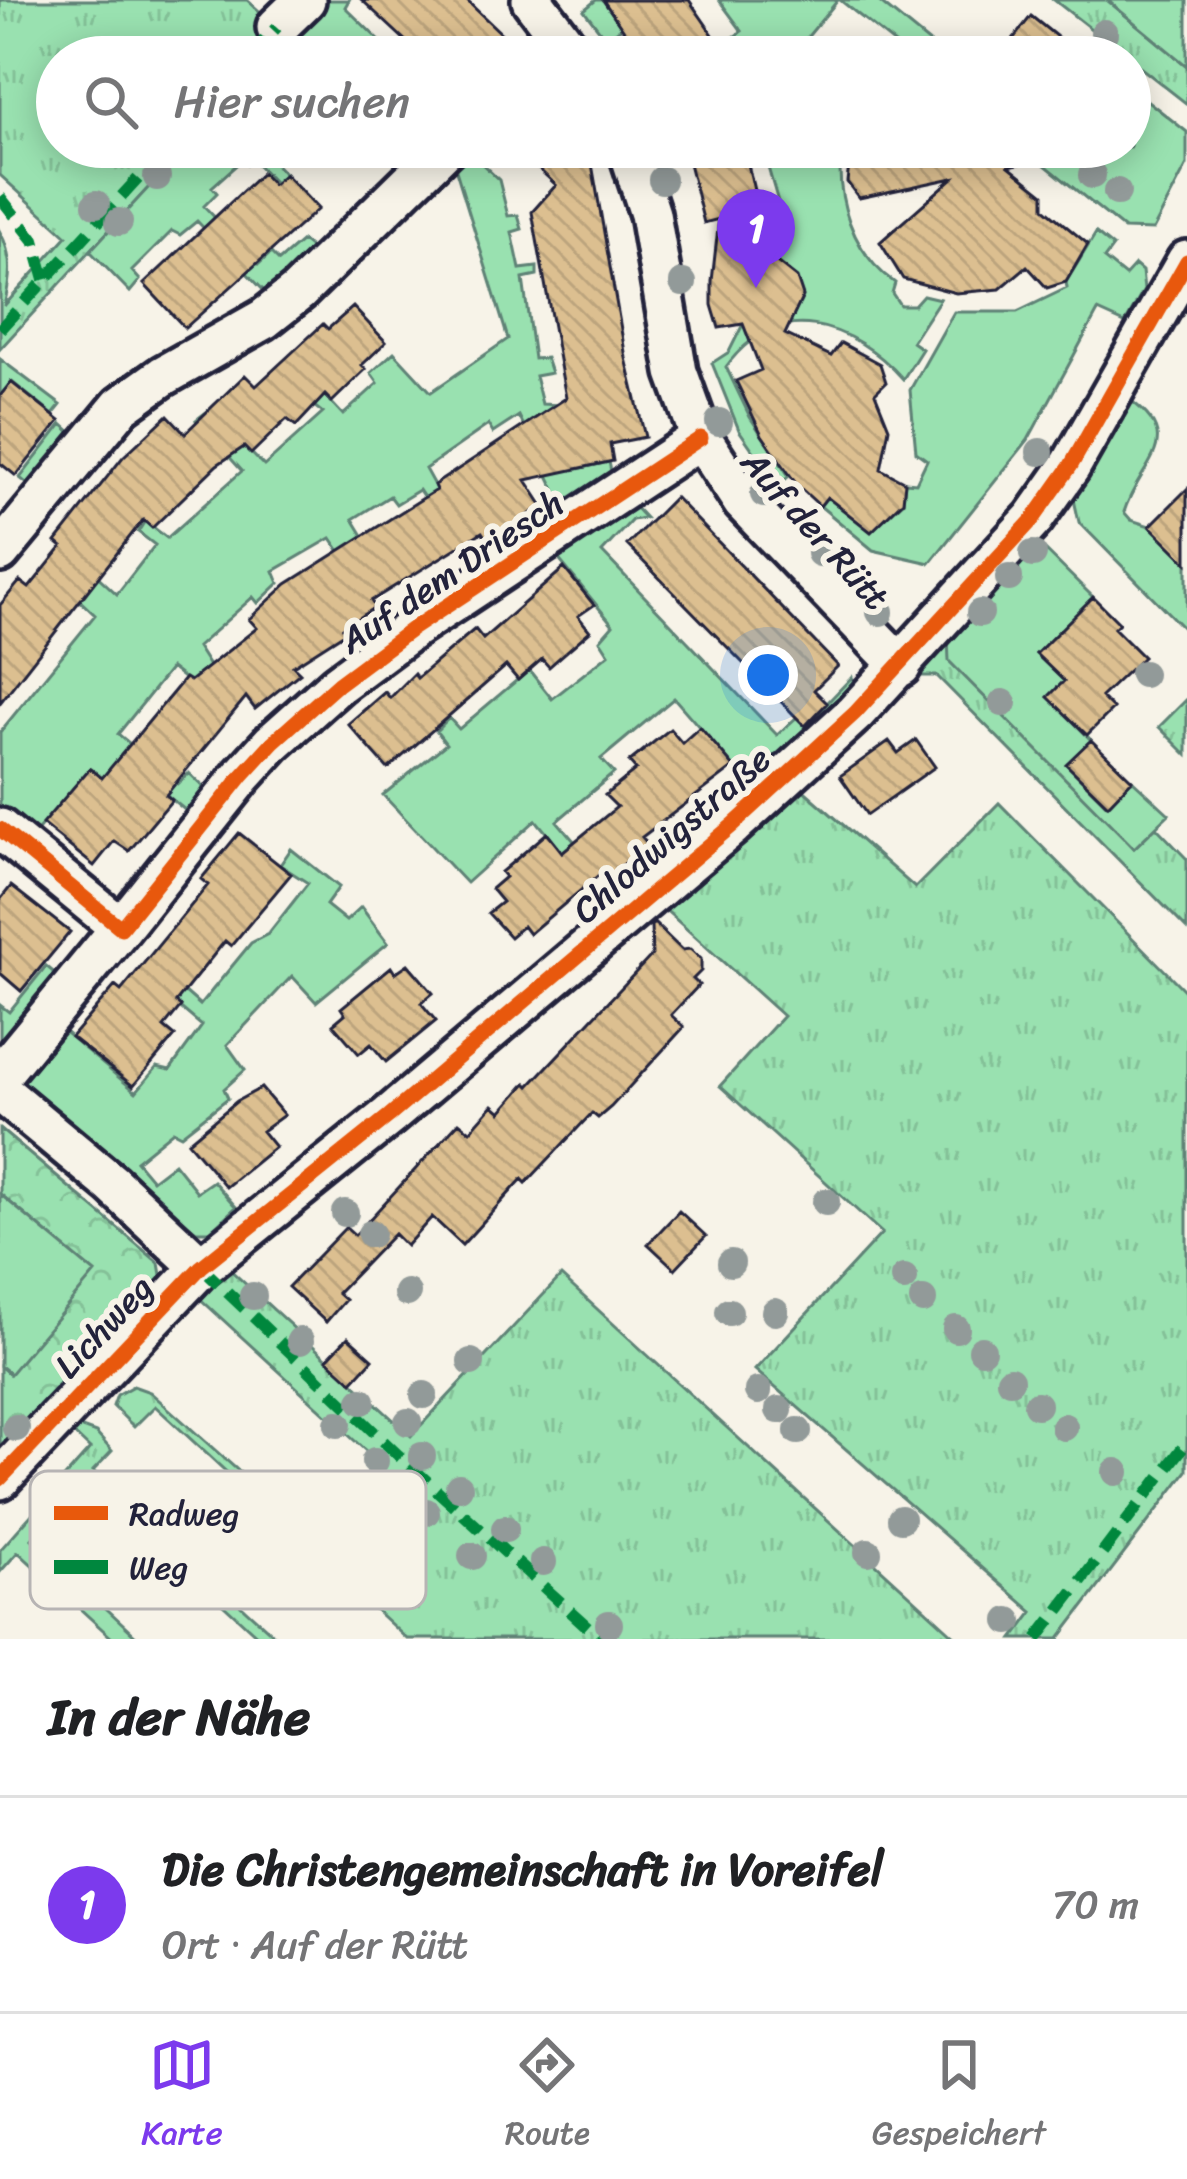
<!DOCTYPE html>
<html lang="de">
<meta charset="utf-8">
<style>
:root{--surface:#fff;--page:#f2f2f2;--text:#202124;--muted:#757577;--line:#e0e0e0;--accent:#7c3aed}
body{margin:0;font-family:Sriracha,sans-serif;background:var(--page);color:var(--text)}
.you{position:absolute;left:768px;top:675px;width:42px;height:42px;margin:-30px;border:9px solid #fff;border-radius:50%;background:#1a73e8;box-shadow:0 0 0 18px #1a73e833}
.badge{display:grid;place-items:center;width:78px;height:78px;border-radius:50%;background:var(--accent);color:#fff;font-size:39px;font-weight:700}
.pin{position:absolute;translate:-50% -99px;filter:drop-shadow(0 3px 6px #0008)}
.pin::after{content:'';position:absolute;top:63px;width:42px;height:36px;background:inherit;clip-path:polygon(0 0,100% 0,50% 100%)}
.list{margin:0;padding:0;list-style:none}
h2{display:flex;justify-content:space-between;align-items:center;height:156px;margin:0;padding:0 48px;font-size:51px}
h2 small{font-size:39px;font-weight:400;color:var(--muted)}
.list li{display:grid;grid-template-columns:78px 1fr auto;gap:36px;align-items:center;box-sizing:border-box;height:216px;padding:0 48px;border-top:3px solid var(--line)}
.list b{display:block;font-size:45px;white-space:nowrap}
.list p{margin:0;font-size:39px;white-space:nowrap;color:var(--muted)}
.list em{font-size:39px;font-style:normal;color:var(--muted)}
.icon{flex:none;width:66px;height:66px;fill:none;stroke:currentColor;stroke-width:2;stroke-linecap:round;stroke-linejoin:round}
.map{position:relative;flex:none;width:1187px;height:1639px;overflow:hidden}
.search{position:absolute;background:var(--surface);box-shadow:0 6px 30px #0003;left:36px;right:36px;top:36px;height:132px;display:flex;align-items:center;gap:30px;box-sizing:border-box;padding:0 42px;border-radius:66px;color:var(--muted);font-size:45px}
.sheet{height:372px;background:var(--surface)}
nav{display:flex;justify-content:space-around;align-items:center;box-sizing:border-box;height:168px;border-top:3px solid var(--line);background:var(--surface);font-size:33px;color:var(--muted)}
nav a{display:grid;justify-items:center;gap:6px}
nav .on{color:var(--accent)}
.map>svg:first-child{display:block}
</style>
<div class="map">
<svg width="1187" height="1639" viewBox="0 0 1187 1639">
<defs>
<pattern id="grass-tufts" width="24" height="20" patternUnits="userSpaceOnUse" patternTransform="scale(3)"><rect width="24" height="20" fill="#99e1b0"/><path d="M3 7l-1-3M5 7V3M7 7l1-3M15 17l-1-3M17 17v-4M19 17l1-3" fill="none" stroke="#84c198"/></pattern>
<pattern id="park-crowns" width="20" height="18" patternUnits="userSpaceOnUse" patternTransform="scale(3)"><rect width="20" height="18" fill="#99e1b0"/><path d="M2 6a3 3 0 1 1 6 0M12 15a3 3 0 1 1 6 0" fill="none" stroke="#84c198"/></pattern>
<pattern id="building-back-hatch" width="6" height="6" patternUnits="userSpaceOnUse" patternTransform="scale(3)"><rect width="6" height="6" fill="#dcbf90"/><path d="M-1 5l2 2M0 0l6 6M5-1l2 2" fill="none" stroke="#bca47d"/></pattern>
</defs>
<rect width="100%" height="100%" fill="#f7f3e8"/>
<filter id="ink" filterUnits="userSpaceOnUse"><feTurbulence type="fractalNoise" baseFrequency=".00833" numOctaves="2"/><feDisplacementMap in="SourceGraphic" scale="24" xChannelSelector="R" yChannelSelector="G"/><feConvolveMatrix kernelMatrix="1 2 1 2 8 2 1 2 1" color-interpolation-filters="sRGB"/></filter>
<g filter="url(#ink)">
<path fill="url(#grass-tufts)" stroke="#5e8276" stroke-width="3" d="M0 0H247L287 36 268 57H57V147H186L0 349V232C14 257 10 281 4 306L67 236 0 175Z
M1054 0H1107L1187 66V104Z
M948 638 1134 848 1156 827 1187 859V929L937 676H914Z
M1187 699V755L1159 727Z
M800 787 915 888 999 803 1187 993V1471L1059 1639H1013L1033 1612 755 1370 882 1233 720 1086 783 1016 660 905Z
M226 1266 411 1436 561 1276 958 1639H407L155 1406 134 1427 113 1406 117 1395 133 1386 150 1392 335 1557 370 1518 362 1493 378 1475 379 1463 195 1294Z
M79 1427 96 1433 112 1451 93 1471 278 1639H261L87 1479 32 1539 139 1639H113L18 1552 0 1572V1550L90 1449 71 1431Z"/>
<path fill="url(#park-crowns)" stroke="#5e8276" stroke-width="3" d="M0 1129 159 1263 162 1281 0 1458V1366L9 1374 94 1273 0 1194Z"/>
<path fill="#99e1b0" stroke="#5e8276" stroke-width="3" d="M327 0H349L345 7 383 44 375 50 347 44 328 52 316 43 306 52 287 36Z
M596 0H603L622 27 606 39 584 10Z
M719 0H838L796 51 802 57H745L731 39 742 31Z
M840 0H877L947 57H911Z
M1107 0H1187V66Z
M1130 87 1187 132V165L1153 230 1124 229 1023 147H1130Z
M186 147H259L285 174 275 183 254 161 247 165 242 160 212 187 217 193 204 206 259 264 271 253 279 261 302 241 313 250 266 293 197 221 180 235 172 231 132 271 140 280 130 292 90 251Z
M472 147H488L476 158 499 180 508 216 518 215 522 229 512 232 520 269 537 267V276L523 279 534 359 546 358 551 373 535 376 542 404 559 405 578 469 609 462 612 476 564 508 519 416 493 433 488 425 425 469 446 507 435 514 419 490 396 504 390 496 353 519 387 575 340 551 331 538 274 571 279 583 258 603 253 597 197 647 228 696 217 704 171 668 118 734 178 784 189 773 208 791 191 815 135 769 117 791 90 768 34 835 0 808V732L95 615 75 596 93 572 117 594 155 545 138 532 145 521 167 538 242 471 196 420 209 410 264 466 323 413 314 406 293 361 343 415 378 383 371 373 394 352 431 392 508 339 454 164Z
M762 147H842C834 196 852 253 895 283L892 293 900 305H914L923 295 940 299 912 342 922 349 903 379C853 323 777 296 726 367L750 417 789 476 778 486 739 430 712 363 729 352 743 324 793 316 803 297 795 277 765 253 762 236 771 234 769 209 779 205Z
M1096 233 1113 247 1104 259 1125 276 1135 265 1142 271 1144 290 1125 323 1098 311 1028 440 930 563 873 550 820 506 827 497 871 531 903 502 905 482 916 483 927 460 916 452 910 390 954 312H1017L1067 288 1066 282Z
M0 359 61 405 53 415 12 382 0 396Z
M1130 400C1187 441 1140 462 1124 512L1131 520 1150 526 1187 563V632L1079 522 1073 495Z
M62 424 73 434 30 486 20 478Z
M633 505 645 518 632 520 602 552 777 735 797 717 806 725 852 677 854 683 799 740 748 783 674 698 601 759 614 773 557 821 575 842 563 853 536 820 466 883 383 795 446 744 436 731 449 718 459 729 529 670 552 699 609 654 600 640 613 625 557 557Z
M1035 540 1093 597 1036 654 1064 681 1049 697 1091 740 1067 765 1107 805 1132 780 1169 814 1134 848 949 661 948 638Z
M291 849 339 887 326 905 346 921 361 907 388 943 316 1002 292 976 227 1045 245 1070 224 1089 228 1098 181 1135 173 1131 136 1161 152 1180 174 1163 197 1192 213 1181 236 1207 210 1231H196L15 1083 60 1028 136 1092 157 1067 170 1070 202 1026 150 982 160 970 200 1005 251 943 268 934 308 883 280 865Z
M46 966 58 976 0 1045V1005L9 1012Z
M0 1194 95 1273 10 1374 0 1366Z"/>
<path fill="url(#building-back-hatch)" stroke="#22223b" stroke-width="3" d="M362 0H466L507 39 489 57H423Z
M603 0H689L720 45 704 57H642Z
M1031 16 1082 57H999Z
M515 147H589L626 358 645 437 610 444 613 461 526 480 543 506 488 541 482 532 371 601 375 607 343 628 346 632 293 666 300 673 255 709 246 697 166 795 172 800 129 851 114 841 94 866 42 824 90 768 102 778 185 678 190 681 257 628 249 619 287 584 436 490 434 485 566 398 532 212 556 185Z
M685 147H744L769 256 797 278 803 296 785 334 831 356 841 343 880 364 886 382 875 393 889 428 881 469 905 482 903 501 871 532 827 497 820 506 797 485 762 435 736 381 761 370 743 324 719 328 712 305V281L719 219 704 223Z
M851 147H1036L1037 160 1009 166 1044 194V208L1088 244 1066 282 1047 288 1027 266 1000 289 956 293 903 279 880 242 953 178 859 198 847 182Z
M262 173 273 185 285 174 318 209 185 328 144 284Z
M353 307 386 342 362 365 366 369 332 402 325 395 296 426 287 419 251 454 244 447 217 465 152 528 143 520 0 703V605L20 581 29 588 62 547 56 542 123 457 168 415 185 433 245 375 256 386 323 324 328 329Z
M11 382 60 421 16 476 0 463V396Z
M1187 489V563L1150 526Z
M675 497 838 666 814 690 827 703 805 726 627 545Z
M564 568 594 605 578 616 590 631 549 667 542 659 518 680 506 666 388 769 348 724 385 692 390 698 414 674 417 678 475 629 483 639Z
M1093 597 1119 623 1114 628 1143 657 1101 697 1113 709 1087 735 1048 697 1064 681 1036 654Z
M700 727 734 767 642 837 648 844 606 879 601 873 529 934 523 926 510 937 488 913 502 902 491 889 505 877 501 872 547 833 562 852 617 807 605 795 636 770 629 762 670 729 682 743Z
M916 740 935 767 867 815 840 776 889 741 898 753Z
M1091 740 1132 780 1108 805 1066 764Z
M239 833 291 874 231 946 225 941 176 1002 181 1006 164 1027 175 1036 133 1086 71 1037 115 986 121 991 208 885 201 879Z
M11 886 70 932 21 991 0 973V900Z
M654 923 682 950 690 949 701 959V971L693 979 699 985 671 1015 684 1027 611 1107 598 1118 592 1113 526 1183 522 1179 462 1245 432 1217 406 1246 394 1234 337 1293 345 1300 326 1322 288 1287 346 1227 355 1235 459 1122 470 1131 493 1105 501 1112 526 1083 529 1086 652 955 651 926Z
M408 964 433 993 421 1003 436 1021 386 1062 371 1044 359 1054 333 1024 345 1014 341 1008 391 967 395 973Z
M261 1088 284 1115 262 1131 275 1147 226 1187 188 1142 237 1101Z
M679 1211 706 1236 675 1269 648 1244Z
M348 1337 373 1359 352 1382 327 1359Z"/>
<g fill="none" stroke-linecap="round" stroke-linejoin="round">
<g stroke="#22223b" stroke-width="48">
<path id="street" d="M532 0 575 57
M277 27 305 0
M628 147 650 214 677 372 701 438 743 502 901 666
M0 552 121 406 163 376 264 319 298 292 446 147
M0 829 121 928 242 776 273 742 338 684 412 629 701 438
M0 1075 121 928
M0 1091 112 1184 201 1267
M0 1479 201 1267 389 1116 733 825 855 713 1034 518 1070 467 1187 261"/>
</g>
<use href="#street" stroke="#f7f3e8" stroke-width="39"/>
<path stroke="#00873e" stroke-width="12" stroke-dasharray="24 12" stroke-linecap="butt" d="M249 57 277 27
M0 197 34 240 45 280
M0 329 167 147
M201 1267 398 1455 601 1639
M1037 1639 1187 1442"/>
<g stroke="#f7f3e8" stroke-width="22">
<path id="cycleway" d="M0 829 121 928 242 776 273 742 338 684 412 629 701 438
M0 1479 201 1267 389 1116 733 825 855 713 1034 518 1070 467 1187 261"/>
</g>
<use href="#cycleway" stroke="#e8590c" stroke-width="15"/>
</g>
<g fill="#929a99">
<circle cx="1104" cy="33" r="14"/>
<circle cx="1092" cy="175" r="14"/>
<circle cx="157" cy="177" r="14"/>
<circle cx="662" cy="180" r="14"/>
<circle cx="1117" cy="192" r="14"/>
<circle cx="96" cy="204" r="14"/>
<circle cx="119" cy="222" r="14"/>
<circle cx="683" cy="283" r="14"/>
<circle cx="719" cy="422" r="14"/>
<circle cx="1040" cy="452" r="14"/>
<circle cx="764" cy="494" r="14"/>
<circle cx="820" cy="553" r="14"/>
<circle cx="1033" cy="554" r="14"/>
<circle cx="1009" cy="578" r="14"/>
<circle cx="880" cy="612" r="14"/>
<circle cx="980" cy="613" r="14"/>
<circle cx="1143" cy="674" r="14"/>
<circle cx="1003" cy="703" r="14"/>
<circle cx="826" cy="1202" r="14"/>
<circle cx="345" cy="1213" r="14"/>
<circle cx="371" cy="1234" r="14"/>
<circle cx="731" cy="1263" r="14"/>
<circle cx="904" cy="1278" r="14"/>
<circle cx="407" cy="1293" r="14"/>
<circle cx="253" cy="1296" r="14"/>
<circle cx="923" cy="1300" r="14"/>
<circle cx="729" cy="1312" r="14"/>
<circle cx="775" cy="1312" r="14"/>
<circle cx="956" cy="1329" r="14"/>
<circle cx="300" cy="1341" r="14"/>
<circle cx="982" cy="1350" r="14"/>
<circle cx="471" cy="1362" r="14"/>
<circle cx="1010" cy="1380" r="14"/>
<circle cx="758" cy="1391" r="14"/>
<circle cx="424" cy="1395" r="14"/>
<circle cx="362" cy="1401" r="14"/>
<circle cx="1037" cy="1405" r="14"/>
<circle cx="779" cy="1410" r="14"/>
<circle cx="408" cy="1422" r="14"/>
<circle cx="338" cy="1424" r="14"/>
<circle cx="1064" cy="1427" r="14"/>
<circle cx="16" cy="1428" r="14"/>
<circle cx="798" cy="1431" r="14"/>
<circle cx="422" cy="1456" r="14"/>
<circle cx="375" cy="1461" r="14"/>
<circle cx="1116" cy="1472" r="14"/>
<circle cx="459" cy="1487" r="14"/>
<circle cx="426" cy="1512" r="14"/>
<circle cx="901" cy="1519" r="14"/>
<circle cx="505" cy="1529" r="14"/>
<circle cx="868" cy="1552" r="14"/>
<circle cx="472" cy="1556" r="14"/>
<circle cx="543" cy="1562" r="14"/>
<circle cx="1009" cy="1621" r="14"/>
<circle cx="609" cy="1624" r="14"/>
</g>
</g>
<g text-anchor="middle" stroke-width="12" stroke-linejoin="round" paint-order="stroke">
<g font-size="36" fill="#22223b" stroke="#f7f3e8">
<text transform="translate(816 529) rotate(48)" y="13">Auf der Rütt</text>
<text transform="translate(451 571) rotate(-34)" y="13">Auf dem Driesch</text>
<text transform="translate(671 834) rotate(-41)" y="13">Chlodwigstraße</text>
<text transform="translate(103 1326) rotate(-47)" y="13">Lichweg</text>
</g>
</g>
<rect x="30" y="1471" width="396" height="138" rx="18" fill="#f7f3e8" stroke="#b7b4b4" stroke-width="3"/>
<rect x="54" y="1506" width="54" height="14" fill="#e8590c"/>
<rect x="54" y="1560" width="54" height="14" fill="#00873e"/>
<g font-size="33" fill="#22223b">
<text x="129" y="1525">Radweg</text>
<text x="129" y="1579">Weg</text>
</g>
</svg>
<div class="you"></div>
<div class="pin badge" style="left:756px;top:288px">1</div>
<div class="search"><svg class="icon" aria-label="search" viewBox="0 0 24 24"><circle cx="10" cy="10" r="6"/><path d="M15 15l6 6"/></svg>Hier suchen</div>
</div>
<section class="sheet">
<h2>In der Nähe<small></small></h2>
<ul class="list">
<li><span class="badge">1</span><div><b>Die Christengemeinschaft in Voreifel</b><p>Ort · Auf der Rütt</p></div><em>70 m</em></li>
</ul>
</section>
<nav>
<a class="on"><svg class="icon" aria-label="map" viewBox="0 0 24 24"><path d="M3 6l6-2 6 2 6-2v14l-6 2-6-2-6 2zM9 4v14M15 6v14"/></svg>Karte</a>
<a><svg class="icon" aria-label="directions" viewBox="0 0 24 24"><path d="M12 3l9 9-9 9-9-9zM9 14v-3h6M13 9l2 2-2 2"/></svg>Route</a>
<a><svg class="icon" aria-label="saved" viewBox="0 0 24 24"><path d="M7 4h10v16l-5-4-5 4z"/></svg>Gespeichert</a>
</nav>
